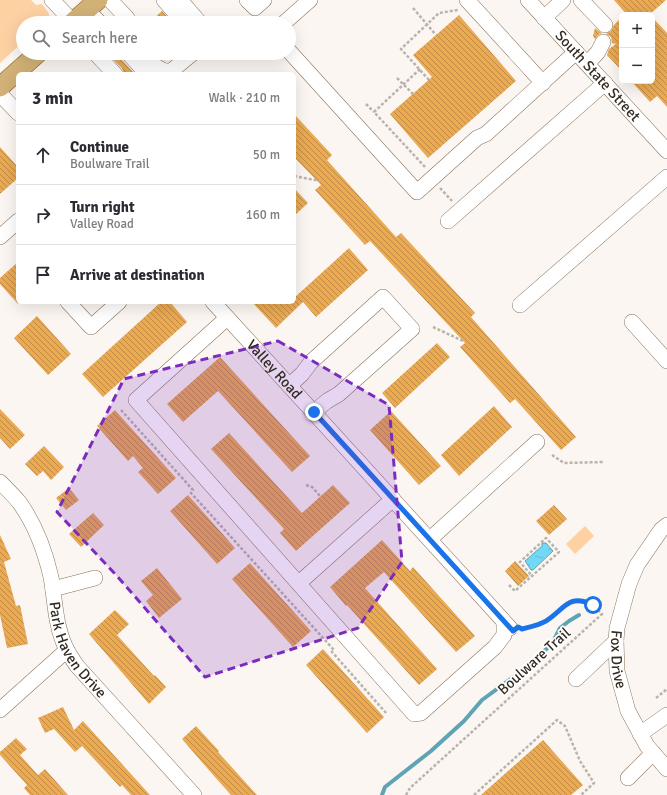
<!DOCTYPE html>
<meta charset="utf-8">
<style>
:root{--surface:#fff;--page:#f7f7f7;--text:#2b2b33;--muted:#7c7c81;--line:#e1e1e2}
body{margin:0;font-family:Signika,sans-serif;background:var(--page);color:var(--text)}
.controls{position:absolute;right:12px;top:12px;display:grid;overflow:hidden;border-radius:6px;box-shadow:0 4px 16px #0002}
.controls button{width:36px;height:36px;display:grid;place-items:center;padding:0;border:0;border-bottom:1px solid var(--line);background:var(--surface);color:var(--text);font:20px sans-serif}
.stop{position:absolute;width:12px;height:12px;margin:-9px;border:3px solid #1a73e8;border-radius:50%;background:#fff}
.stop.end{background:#1a73e8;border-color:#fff;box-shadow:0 1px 4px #0008}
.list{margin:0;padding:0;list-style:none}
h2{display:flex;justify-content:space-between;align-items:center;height:52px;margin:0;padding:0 16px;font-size:17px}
h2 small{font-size:13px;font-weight:400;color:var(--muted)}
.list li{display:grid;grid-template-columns:26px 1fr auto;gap:12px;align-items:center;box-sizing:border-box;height:60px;padding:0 16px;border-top:1px solid var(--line)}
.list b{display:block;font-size:15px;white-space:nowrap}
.list p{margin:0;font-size:13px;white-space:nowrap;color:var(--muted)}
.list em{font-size:13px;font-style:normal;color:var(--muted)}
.icon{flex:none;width:22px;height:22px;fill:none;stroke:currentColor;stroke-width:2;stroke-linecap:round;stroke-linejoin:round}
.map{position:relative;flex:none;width:667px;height:795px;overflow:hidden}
.search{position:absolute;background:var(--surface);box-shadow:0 4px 16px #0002;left:16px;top:16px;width:280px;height:44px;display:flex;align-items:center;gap:10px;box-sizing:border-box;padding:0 14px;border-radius:22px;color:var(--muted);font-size:15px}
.panel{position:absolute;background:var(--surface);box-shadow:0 4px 16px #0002;left:16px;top:72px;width:280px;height:232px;border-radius:6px}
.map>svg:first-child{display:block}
</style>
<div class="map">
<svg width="667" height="795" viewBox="0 0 667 795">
<defs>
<pattern id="water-ripples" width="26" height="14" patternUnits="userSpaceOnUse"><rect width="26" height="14" fill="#72d8f5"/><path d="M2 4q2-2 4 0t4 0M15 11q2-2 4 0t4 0" fill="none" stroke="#63bad2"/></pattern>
<pattern id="building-back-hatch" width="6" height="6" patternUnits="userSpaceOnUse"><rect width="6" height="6" fill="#eba952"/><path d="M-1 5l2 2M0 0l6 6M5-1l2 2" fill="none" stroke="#bf8a44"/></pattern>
</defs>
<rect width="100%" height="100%" fill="#fbf6f1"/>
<path fill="#fed1a3" d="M0 0H31L36 5 42 4 48 12 50 17 45 23H23V42L0 63Z
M585 526 594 536 575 554 566 544Z"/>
<path fill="url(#water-ripples)" stroke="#5fa4b5" d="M542 543H546L553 551 533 570H531L525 561 542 546Z"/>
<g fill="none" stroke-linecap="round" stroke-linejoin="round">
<path stroke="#5fa4b5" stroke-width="4" d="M382 795 385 787 431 751 464 721 482 700 519 673 552 644 560 628 569 621 579 615"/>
</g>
<path fill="url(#building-back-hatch)" d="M614 0H666L649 15H627Z
M162 11 172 22 149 23Z
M459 15 516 81 428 158 390 114 432 77 413 55Z
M622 17V71L607 55 609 49 616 44 612 43 611 37 606 34 611 31 614 25Z
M652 17 667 33V107L657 96 650 102 631 81H652Z
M595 28 602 33 598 35 595 39 593 36Z
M119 54 121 59 135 74H124L122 68 113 59Z
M294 114 332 155 327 160 396 237 401 233 475 313 471 317 576 437 561 450 515 399 510 403 460 347 465 343 370 241 365 245 315 190 321 185 294 157Z
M0 147 18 167V178L0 194Z
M294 188 308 203 294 216Z
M349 248 368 270 316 317 303 302 276 328 252 302H294V298Z
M18 262V304L0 284V278Z
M161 302H170L187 322 103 397 82 374Z
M37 316 71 354 48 375 14 338Z
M437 343 450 357 395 408 382 393Z
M220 357 310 456 292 472 218 391 183 422 167 404Z
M494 406 512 427 459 476 441 455Z
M0 409 25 435 10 449 0 438Z
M115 410 176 478 158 494 138 472 143 468 133 456 128 461 97 426Z
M391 411 441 466 419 485 370 430Z
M229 433 302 513 333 485 350 503 296 551 280 533 284 529 211 449Z
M44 446 64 467 51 480 43 471 37 476 25 464Z
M69 488 79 500 66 510 56 498Z
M188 495 235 548 217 564 170 511Z
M554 505 567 519 549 535 536 521Z
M93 513 104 525 81 547 69 534Z
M0 535 11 559 4 562 16 606 20 605 28 644 7 648 0 615Z
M382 540 410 571 413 567 475 636 456 652 384 572 365 588 437 669 419 685 347 605 346 606 330 587Z
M515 561 529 576 518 586 505 571Z
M250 563 311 631 293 647 232 579Z
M157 568 182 599 159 618 146 601 153 595 141 581Z
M115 610 129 624 117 635 154 676 155 675 166 687 149 704 89 634Z
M323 649 384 717 367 733 306 665Z
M63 707 74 730 83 721 150 795H131L122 785 120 787 82 746 75 752 54 729 45 733 38 718Z
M196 726 219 751 218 752 257 795H231L207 768 182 739Z
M16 738 27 749 20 755 38 775 45 769 68 795H30L24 788 27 785 0 755V752Z
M543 740 583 785 571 795H481Z"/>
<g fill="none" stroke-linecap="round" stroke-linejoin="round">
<g stroke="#89735d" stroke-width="16">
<g id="minor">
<path d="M52 0 73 22"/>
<path d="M110 0 127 18V23"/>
<path d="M164 0 184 23"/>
<path d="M180 0 200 23"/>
<path d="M247 0 255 8 264 0"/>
<path d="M467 0 543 83"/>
<path id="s1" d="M528 0 667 151"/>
<path d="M581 0 605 25"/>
<path d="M87 10 100 23"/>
<path d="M544 18 563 0"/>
<path d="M284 23 310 0"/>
<path d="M289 51 417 192 477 138 486 134 576 52"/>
<path d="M95 53 115 74"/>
<path d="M128 53 147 74"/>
<path d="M145 53C153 63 156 70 170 72L193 53"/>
<path d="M587 64 598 52 603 42"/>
<path d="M0 94 18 113"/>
<path d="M448 221 605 83"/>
<path d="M0 237 18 221"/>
<path d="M68 302 91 327 119 302"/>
<path id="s2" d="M213 302 510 628"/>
<path d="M520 305 667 177"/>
<path d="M227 318 136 400 414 714 421 713 495 647 504 635V622"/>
<path d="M632 322 667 361"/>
<path d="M290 385 302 374 311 362 383 297 412 329 339 394 327 401 314 412"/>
<path id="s3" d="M0 482C6 488 13 495 19 502 35 524 45 551 51 577 55 599 55 624 65 646 68 653 73 660 77 666L194 795"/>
<path id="s4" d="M667 525 661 530 637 565 629 584 617 628 616 641 617 671 628 711 647 746 667 769"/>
<path d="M430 539 537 442"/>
<path d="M299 583 393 499"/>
<path d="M53 589 95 578"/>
<path d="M576 679 616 641"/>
<path d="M0 710 67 650"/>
<path d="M640 734 667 715"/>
<path d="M628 778 653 753"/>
</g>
</g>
<g stroke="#87601e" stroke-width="20">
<path id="major" d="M72 23 98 0
M0 87 38 53"/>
</g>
<path stroke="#b9b3ac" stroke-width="2.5" stroke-dasharray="3 2" stroke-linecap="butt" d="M413 8 436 35
M420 69 374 112 426 168
M397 78 413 94
M429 80 401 49 439 13 458 10
M366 104 374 112
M294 176 320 181
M440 188 452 201
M433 327 463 341
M121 410 193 490 191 493 334 650 332 652 387 714
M552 455 564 463 604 462
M306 485 312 487 320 496
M509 585 515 591 559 552 546 538 520 562 532 576
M656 698 667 689
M406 795 410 788 602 614 593 605 579 600 564 607 546 621 522 629
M474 795 557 720 565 726 580 761 594 783 581 795"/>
<use href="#minor" stroke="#fff" stroke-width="15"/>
<use href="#major" stroke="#d2b177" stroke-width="19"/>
</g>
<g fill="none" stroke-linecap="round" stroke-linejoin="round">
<path stroke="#1a73e8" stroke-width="5" d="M314 412 513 631 518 627 522 629C530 627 540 625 546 621 565 609 568 593 593 605"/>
</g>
<path fill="#7b2cbf" fill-opacity="0.2" stroke="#7b2cbf" stroke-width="3" stroke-dasharray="8 5" stroke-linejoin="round" d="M278 341 389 405 402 562 358 628 205 677 117 576 57 512 124 379Z"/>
<g text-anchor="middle" stroke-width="3.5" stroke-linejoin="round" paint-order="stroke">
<g font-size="15" fill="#342b21" stroke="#fff">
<text dy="5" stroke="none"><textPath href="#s1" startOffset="103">South State Street</textPath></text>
<text dy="5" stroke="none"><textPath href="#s2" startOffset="91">Valley Road</textPath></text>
<text dy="5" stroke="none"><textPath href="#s3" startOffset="189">Park Haven Drive</textPath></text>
<text dy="5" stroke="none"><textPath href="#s4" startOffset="148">Fox Drive</textPath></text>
<text transform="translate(534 661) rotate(-42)" y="5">Boulware Trail</text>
</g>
</g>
</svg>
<div class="controls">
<button>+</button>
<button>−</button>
</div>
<div class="stop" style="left:593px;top:605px"></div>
<div class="stop end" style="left:314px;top:412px"></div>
<div class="search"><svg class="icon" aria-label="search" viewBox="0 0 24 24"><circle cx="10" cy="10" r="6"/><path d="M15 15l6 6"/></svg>Search here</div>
<section class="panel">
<h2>3 min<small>Walk · 210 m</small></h2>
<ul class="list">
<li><svg class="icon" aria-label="ahead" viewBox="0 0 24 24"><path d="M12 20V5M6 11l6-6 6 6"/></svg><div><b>Continue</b><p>Boulware Trail</p></div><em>50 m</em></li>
<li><svg class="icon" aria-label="right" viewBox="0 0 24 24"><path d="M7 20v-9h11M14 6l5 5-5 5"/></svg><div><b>Turn right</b><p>Valley Road</p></div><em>160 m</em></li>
<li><svg class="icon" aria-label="arrive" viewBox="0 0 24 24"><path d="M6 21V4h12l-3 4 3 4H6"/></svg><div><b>Arrive at destination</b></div></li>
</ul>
</section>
</div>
